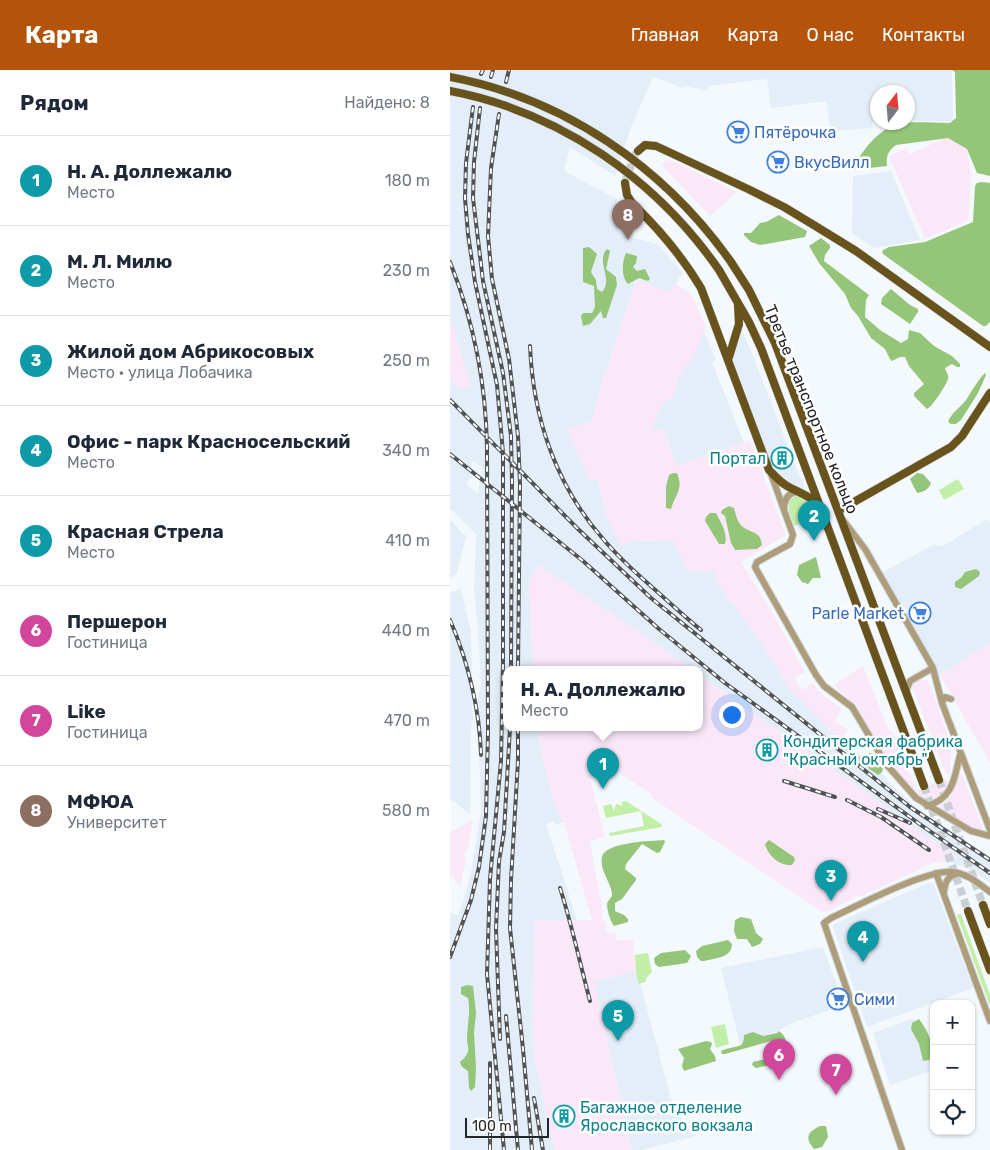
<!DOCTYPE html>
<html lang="ru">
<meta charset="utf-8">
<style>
:root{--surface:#fff;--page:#f2f2f3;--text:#1f2937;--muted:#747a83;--line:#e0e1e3;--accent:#b45309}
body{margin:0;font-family:Rubik,sans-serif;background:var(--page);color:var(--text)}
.controls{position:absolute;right:15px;bottom:15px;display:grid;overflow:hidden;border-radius:10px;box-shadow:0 1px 4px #0004}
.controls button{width:45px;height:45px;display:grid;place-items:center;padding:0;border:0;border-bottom:1px solid var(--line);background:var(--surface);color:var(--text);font:25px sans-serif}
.compass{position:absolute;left:420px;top:15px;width:45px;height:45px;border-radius:50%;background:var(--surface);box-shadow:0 1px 4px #0004;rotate:16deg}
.scale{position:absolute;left:15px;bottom:12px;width:84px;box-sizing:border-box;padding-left:5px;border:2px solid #24272a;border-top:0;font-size:14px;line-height:18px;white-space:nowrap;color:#24272a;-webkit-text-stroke:4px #fff;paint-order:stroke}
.you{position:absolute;left:281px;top:644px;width:18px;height:18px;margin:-12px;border:4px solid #fff;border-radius:50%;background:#1a73e8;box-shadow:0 0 0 8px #1a73e833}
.badge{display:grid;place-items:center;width:32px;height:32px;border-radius:50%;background:var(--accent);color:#fff;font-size:16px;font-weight:700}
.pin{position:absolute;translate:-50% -41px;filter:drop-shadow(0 1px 2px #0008)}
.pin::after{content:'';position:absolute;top:26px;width:18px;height:15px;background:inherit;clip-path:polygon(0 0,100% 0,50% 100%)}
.popup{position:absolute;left:53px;top:596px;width:200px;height:65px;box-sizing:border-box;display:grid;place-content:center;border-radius:10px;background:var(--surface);filter:drop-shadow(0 1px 4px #0005);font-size:16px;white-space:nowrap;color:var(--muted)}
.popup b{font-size:19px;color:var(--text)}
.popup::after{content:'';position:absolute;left:50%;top:100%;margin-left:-10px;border:10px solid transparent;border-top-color:var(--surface)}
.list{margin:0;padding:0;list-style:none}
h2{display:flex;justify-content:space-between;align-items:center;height:65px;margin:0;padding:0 20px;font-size:21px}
h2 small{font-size:16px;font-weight:400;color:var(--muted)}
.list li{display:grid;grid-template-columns:32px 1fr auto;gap:15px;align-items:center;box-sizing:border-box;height:90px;padding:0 20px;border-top:1px solid var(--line)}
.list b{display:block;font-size:19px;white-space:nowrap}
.list p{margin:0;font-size:16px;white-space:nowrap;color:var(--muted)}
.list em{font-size:16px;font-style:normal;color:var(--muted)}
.icon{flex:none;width:28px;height:28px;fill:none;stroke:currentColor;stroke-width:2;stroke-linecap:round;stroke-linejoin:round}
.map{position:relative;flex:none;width:540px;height:1080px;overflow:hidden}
header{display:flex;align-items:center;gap:30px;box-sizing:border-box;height:70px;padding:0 25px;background:var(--accent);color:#fff}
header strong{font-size:24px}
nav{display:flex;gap:28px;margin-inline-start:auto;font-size:18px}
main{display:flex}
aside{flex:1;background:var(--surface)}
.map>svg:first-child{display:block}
</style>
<header>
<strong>Карта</strong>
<nav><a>Главная</a><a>Карта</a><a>О нас</a><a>Контакты</a></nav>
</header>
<main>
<aside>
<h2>Рядом<small>Найдено: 8</small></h2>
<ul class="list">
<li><span class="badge" style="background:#0f9aa8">1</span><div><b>Н. А. Доллежалю</b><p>Место</p></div><em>180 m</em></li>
<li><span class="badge" style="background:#0f9aa8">2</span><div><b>М. Л. Милю</b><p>Место</p></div><em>230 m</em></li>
<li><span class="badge" style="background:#0f9aa8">3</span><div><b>Жилой дом Абрикосовых</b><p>Место · улица Лобачика</p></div><em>250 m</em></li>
<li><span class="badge" style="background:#0f9aa8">4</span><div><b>Офис - парк Красносельский</b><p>Место</p></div><em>340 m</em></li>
<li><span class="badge" style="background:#0f9aa8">5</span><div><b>Красная Стрела</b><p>Место</p></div><em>410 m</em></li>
<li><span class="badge" style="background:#d1479c">6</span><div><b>Першерон</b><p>Гостиница</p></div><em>440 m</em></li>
<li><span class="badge" style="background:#d1479c">7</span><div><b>Like</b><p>Гостиница</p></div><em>470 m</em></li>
<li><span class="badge" style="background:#8d6e63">8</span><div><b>МФЮА</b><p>Университет</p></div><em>580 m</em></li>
</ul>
</aside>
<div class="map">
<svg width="540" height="1080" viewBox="0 0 540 1080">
<rect width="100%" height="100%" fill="#f4f9fe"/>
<path fill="#e4eef9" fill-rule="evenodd" d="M0 0H502L503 51H458V22H428L427 51 422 52 423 58 381 61 376 31 321 38 317 9 259 16 258 20H254L234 16 233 18 203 7 181 57 165 106 120 77 114 101 167 129 164 142 179 146 175 166 207 174 233 203 219 222 186 210 151 316 142 351 138 406 139 410 147 409 156 444 171 475 181 471 222 470 239 501H265L266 509 279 530 308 567 338 617 390 670 425 695 439 712 471 742 540 787V813L518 798 504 794 501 791 507 787 453 751 428 731 249 605V600H243L191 563 88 495 83 508 79 509 83 600H57V658H88L89 673 104 734 114 752 105 755 104 752 96 754 127 850H85L83 949 84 986 105 1080H0V843L9 845 21 803 31 740 29 681 25 644 31 614 28 562 24 518 26 464 0 438V310L12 319 6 269 0 246ZM23 391 32 397 28 424 16 414 23 405 16 400Z
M441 101 470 170 423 178 402 163 403 106Z
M291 258 305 291 355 420 330 408 322 397 282 289Z
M254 261 266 290 262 292 294 373 226 396 214 359 201 361 212 333 222 328 231 301 249 272Z
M0 449 16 467 7 503 0 509Z
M537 449 540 453V573L490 605 431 503 483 475 493 476Z
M11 519 21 562 23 649 21 652 20 745 5 732 0 729V522Z
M480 812 484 815 523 918 417 957 383 857 384 854Z
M373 877 394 935 342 953 328 961 290 974 271 898Z
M187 901 224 1040 246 1066 192 1080H182L144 911Z
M464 948 476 986 484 984V1000L440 1015 423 963Z"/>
<path fill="#fae8f9" d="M508 62 517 77 521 108 518 150 475 169 439 86 457 78 460 84Z
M217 90 223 91 287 122 260 146 211 95Z
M186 210 219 222 225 213 241 224 256 257 241 292 231 301 222 328 212 333 201 361 214 359 226 396 300 371 336 465 291 492 323 544 355 602 344 608 352 620 363 613 369 622 392 639 384 651 399 660 390 670 338 617 308 567 279 530 266 509 265 501 239 502 222 470 181 471 171 476 156 444 147 409 139 411 118 359 142 351 151 316Z
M0 246 21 316 12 319 0 310Z
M88 495 191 563 243 600H83L79 508H83Z
M540 573V693L490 605Z
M413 596 439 661 443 662 466 720 496 709 498 713 495 722 484 729 477 730 468 725 466 720 462 719 440 694 407 638 408 637 384 615Z
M249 605 428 731 453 751 507 787 501 791 483 793 414 825 407 826 379 841 372 842 202 728 203 725 145 687 137 697 155 767 140 771 153 843 151 851H155L157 864 165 863 166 871 183 869 186 902 144 911 182 1080H105L84 986 83 949 85 850H142L114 752 104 734 89 673 88 658H249Z
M470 610H477L482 620 499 669 501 682 500 704H496L462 617 463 614Z
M512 704 533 759 528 761 488 738 502 726 508 705Z
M23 749 18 778 16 780 14 785 16 788 10 817 0 803V763Z"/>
<path fill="#c1efa8" d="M508 409 514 419 494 430 489 420Z
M347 426 355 429 358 435 353 437 358 450 345 456C341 447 336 439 340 429Z
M176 731 211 754 212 757 160 766 159 763 194 756 191 741 156 748 153 736 161 734 164 741 166 734 173 736 171 732Z
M511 844 540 925V936L507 845Z
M198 883 202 902 197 907 195 912 189 914 186 902 185 885Z
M275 954 279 974 266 978 261 957Z"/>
<path fill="#94c579" d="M502 0H540V106L527 103 517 79 498 68 446 75C438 81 436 86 437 96L402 100C412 81 427 60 448 54 461 51 486 53 500 53L506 48 505 2Z
M531 112 540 113V252L536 256H533L433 184 432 181 439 177 475 172 523 152 525 116 527 113Z
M329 145 357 161 355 167 310 175 301 172 294 165V163H301L310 153 316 152Z
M371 168 380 175V178L375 185 374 191 419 225 416 230 415 247 430 260 451 273 458 269 459 260 470 263 484 276 502 286 510 294V297H507L502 294 495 298C496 302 499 305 498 309 496 315 483 336 477 339L464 326V323L474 314 459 296 455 287H450L442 291 440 289 435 279 421 268 408 246 401 238 395 224 369 193 359 176Z
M139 177 147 184 141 202 146 210 147 219 152 222C164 208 145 192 157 179L160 181 156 199 166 207 167 215 156 248H153L151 241 140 254 133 256 131 246 133 243H142L145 237 144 216 133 212V178Z
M176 183 187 186 186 193 183 197 187 201 195 199 200 209 198 211 189 208 178 214C171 207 172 192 176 183Z
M441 219 460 235 468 239V242L460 254 431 234 432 228Z
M535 303 536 305 528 323 511 350 506 354H501L498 352C501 343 510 338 516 330 522 321 527 311 535 303Z
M223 403H227C234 420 225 424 221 439L216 438V417L219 405Z
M467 403 473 404 481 413C479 419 474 422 467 423L460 409Z
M279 436 284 438C286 446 288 455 296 459 305 464 310 462 312 475L307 479 285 480 281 473 275 446 271 443 272 440Z
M260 443H266C271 453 278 463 275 474H269L255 451 256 447Z
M366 487 371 508H363L358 514 352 512 347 505 349 495Z
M526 499 530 502 529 506 511 519 505 517V512L512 507 515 502Z
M394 675 414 690 418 688 419 683H422L433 699 432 702 428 705 412 694 393 677Z
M214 770 215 772 210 782 207 783 192 774 176 794 175 799 186 808V810L172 829 165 833V841L174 845 178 849V852L164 856C160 851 157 840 157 834 158 829 162 829 162 824 161 812 149 800 152 787 155 772 201 771 214 770Z
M319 770 344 787 345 790 342 795C330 796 318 786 315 774Z
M291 847 301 849 306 863 313 869 310 874 302 877 297 869H287L284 861 285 850Z
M278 870 282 874C282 888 265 888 254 891H251L247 887 246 881 252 876Z
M235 880 241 886 237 893 209 897 205 894 204 888 211 883Z
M17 915 23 916 26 943 24 963 26 999 25 1017 21 1021 19 1018 18 1001 12 997 10 992C14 989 16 986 18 982 19 977 17 974 17 969 17 956 21 942 18 928L11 924V917Z
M469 949C478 961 484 975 484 989L473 991 469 974 461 959 462 953Z
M329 961C337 966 338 977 338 987L320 995 306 998 302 995 303 992C312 989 325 989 333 983V975L328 969 275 984H272L271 981C276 978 290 977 292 974 294 971 294 968 294 965L303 962 313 966 327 963Z
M256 971 261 972 262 974 260 979 265 986 266 991 234 1001 232 996 234 988 228 979Z
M370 1056H376L378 1067 372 1077 364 1079C354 1067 358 1062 370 1056Z"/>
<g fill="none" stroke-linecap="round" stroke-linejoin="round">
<path stroke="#cacfd4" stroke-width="8" stroke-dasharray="8 4" stroke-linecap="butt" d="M175 113 184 86 188 81
M489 710 533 835
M474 716 518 841"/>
<g stroke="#cfd3d8" stroke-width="8">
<path id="minor" d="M320 401 343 465 340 474 307 492 305 497 366 605 374 616 402 637 436 694 466 728 521 761 540 766
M334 440C334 429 338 422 349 422
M393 450 415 479 483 598 492 633 540 760
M456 622 460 611 483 598
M492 633 495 627 501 629
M477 736C504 728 504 708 510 685
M486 803 540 951
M494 822C495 813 497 806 507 804
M452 1080 374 853 381 848C407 836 479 798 503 802 518 804 528 813 540 822"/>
</g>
<g stroke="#cfd3d8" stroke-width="9">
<path id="major" d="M188 81 195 75 206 76 298 119 334 137 367 157 406 181 540 277
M175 113 177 125 182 133C209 159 232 186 251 218L319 400C325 406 330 412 337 416 348 422 359 426 369 434
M281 192 299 220 325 273 489 710
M269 200 299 252 311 278 474 716
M279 287 289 254 288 235
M388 441 501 377 512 366 540 323
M533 835 540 854
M518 841 540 900"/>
</g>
<use href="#minor" stroke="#ad9d7a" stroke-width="6"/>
<use href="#major" stroke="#69531c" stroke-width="8"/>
<g stroke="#4f5356" stroke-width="4">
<path id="rail" d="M31 4 33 0
M41 7 43 0
M56 12 59 0
M23 37 16 93 15 128 18 164 25 212 47 315 53 383V593L51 691 40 809 37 904 54 1080
M30 38 24 92 23 128 33 211 53 303 61 366 62 412 61 600
M49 44 41 98 38 166 42 209 59 289 68 366 70 414 68 598
M0 192C24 252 36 313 37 378L38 662 36 746 29 797 21 830 0 887
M80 276C83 348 106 416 154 470 169 488 186 503 203 518 219 532 235 547 251 560
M0 330 128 459 201 528 460 737 540 790
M0 384 133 491 209 559 275 613 471 755 540 803
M0 550C18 591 30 641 31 685
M68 658V691L61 810 60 858 73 979 82 1080
M334 711 385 727
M397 730 431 747 479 780
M428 739 460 753
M110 818C122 855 130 894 140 931
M56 946 68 1080
M50 969 46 859 49 791 54 762 60 658
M84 1028 93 1080
M40 1080V993"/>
</g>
<use href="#rail" stroke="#fff" stroke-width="2" stroke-dasharray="5.5" stroke-linecap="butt"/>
<g stroke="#cfd3d8" stroke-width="9" stroke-linecap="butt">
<path id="major-bridge" d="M0 7C115 29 214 97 281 192
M0 21C110 42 206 109 269 200"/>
</g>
<use href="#major-bridge" stroke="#69531c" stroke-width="8"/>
</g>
<defs>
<g id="supermarket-ring" transform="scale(1.125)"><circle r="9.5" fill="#fff" stroke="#3f7fe0" stroke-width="1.5"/><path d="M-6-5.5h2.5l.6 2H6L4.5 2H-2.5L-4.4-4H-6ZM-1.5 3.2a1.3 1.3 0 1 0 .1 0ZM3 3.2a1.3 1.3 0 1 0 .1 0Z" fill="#3f7fe0"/></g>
<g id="building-ring" transform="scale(1.125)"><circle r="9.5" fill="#fff" stroke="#0f9aa8" stroke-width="1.5"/><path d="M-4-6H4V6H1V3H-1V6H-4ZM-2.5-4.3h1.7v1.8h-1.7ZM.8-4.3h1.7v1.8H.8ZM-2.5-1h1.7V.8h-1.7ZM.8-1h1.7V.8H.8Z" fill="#0f9aa8"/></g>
</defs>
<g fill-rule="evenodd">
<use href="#supermarket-ring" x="288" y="62"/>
<use href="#supermarket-ring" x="328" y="92"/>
<use href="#building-ring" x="332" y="388"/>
<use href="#supermarket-ring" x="470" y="543"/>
<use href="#building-ring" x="317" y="680"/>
<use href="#supermarket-ring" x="388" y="929"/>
<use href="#building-ring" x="114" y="1046"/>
</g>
<g text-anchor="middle" stroke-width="5" stroke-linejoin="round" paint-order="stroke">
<g font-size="16" fill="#366cbe" stroke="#fff" text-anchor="start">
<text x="304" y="68">Пятёрочка</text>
<text x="344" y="98">ВкусВилл</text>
<text x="454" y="549" text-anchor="end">Parle Market</text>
<text x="404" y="935">Сими</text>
</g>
<g font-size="16" fill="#24272a" stroke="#fff">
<text transform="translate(362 339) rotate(68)" y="6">Третье транспортное кольцо</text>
</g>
<g font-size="16" fill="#0d838f" stroke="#fff" text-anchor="start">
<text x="316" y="394" text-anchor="end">Портал</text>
<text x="333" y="677">Кондитерская фабрика<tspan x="333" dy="18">"Красный октябрь"</tspan></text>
<text x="130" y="1043">Багажное отделение<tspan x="130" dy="18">Ярославского вокзала</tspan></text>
</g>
</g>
</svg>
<div class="controls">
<button>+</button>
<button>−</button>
<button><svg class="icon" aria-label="locate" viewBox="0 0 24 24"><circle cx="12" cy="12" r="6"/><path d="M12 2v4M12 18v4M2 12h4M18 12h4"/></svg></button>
</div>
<svg class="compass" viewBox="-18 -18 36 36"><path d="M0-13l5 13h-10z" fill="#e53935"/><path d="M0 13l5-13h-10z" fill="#747a83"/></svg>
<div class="scale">100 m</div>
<div class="you"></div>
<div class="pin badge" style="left:153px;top:719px;background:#0f9aa8">1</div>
<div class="popup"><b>Н. А. Доллежалю</b>Место</div>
<div class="pin badge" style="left:364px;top:471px;background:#0f9aa8">2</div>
<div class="pin badge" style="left:381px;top:831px;background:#0f9aa8">3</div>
<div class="pin badge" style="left:413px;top:892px;background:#0f9aa8">4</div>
<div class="pin badge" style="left:168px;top:971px;background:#0f9aa8">5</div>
<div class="pin badge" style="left:329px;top:1010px;background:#d1479c">6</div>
<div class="pin badge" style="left:386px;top:1025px;background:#d1479c">7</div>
<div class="pin badge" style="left:178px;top:170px;background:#8d6e63">8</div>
</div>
</main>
